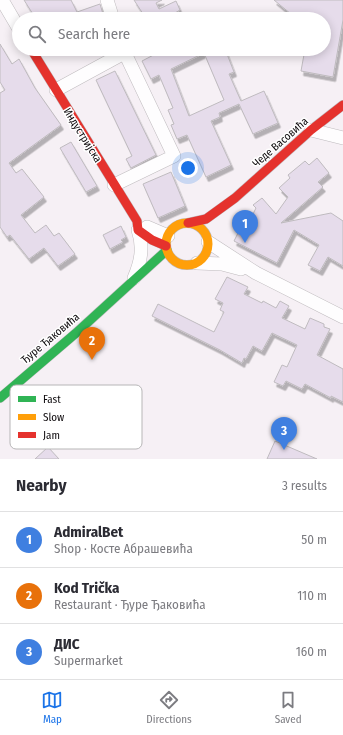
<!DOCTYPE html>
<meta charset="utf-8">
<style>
:root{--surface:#fff;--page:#f2f2f3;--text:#2b2b33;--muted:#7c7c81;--line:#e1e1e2;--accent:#1a73e8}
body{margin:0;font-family:"Fira Sans Condensed",sans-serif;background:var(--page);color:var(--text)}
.you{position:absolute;left:188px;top:168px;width:14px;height:14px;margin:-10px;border:3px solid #fff;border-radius:50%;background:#1a73e8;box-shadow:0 0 0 6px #1a73e833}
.badge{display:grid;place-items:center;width:26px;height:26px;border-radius:50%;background:var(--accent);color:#fff;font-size:13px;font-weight:700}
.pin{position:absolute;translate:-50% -33px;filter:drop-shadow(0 1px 2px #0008)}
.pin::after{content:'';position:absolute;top:21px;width:14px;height:12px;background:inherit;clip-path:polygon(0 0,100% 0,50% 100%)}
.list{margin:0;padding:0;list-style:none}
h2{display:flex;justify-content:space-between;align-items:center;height:52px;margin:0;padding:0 16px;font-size:17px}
h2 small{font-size:13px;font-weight:400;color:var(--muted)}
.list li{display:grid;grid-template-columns:26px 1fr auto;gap:12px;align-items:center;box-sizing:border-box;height:56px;padding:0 16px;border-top:1px solid var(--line)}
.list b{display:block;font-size:15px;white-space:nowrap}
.list p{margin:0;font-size:13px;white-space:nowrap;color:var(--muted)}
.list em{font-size:13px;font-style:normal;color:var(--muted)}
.icon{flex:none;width:22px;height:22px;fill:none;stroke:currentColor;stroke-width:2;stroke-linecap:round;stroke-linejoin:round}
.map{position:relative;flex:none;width:343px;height:459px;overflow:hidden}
.search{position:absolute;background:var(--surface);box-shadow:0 2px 10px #0003;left:12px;right:12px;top:12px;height:44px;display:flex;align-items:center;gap:10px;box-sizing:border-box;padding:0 14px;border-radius:22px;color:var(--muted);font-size:15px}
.sheet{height:220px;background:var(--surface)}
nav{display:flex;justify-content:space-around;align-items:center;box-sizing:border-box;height:56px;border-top:1px solid var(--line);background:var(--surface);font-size:11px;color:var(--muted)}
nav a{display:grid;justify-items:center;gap:2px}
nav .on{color:var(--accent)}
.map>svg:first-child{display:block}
</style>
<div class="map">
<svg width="343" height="459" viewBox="0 0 343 459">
<defs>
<filter id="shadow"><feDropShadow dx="2.5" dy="4.5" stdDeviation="0" flood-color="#0004"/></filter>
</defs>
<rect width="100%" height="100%" fill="#f6f0f5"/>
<path fill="#e6dceb" stroke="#bfbbbf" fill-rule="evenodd" filter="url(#shadow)" d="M24 0H71L77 12 100 4 103 14 89 19H36Z
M134 0H162L156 3 159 9 176 1 180 10 165 19H141L145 17Z
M274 0H343V20L333 77 301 71 305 49H324V19H297Z
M0 44 12 64 19 59 35 88 61 125 9 163 16 173 22 169 44 197 21 215 35 233 46 225 54 236 59 233 75 254 58 266 44 248 29 259 10 235 7 237 0 227V93L5 90 0 82Z
M165 49H225L234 72 229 74 241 101 264 91 278 123 253 134 239 104 219 113 220 117 211 121 231 165 206 177 187 135 177 139 171 125 174 124 168 110 173 108 159 75 151 79 142 61ZM204 53 224 100 189 116 171 69Z
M115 71 156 155 131 168 126 159 132 156 96 80Z
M71 142 97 186 86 192 60 148Z
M317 158 329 173 318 182 323 187 281 223 331 213 343 221V266L328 257 320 271 308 265 319 245 294 230 277 263 234 241 244 221 248 224 256 208 253 205 262 198 276 214 288 197 279 188 290 178 288 175 305 161 309 165Z
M171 172 185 206 158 218 143 184Z
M121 226 126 237 121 240 123 242 110 249 103 235Z
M227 277 248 287 244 294 262 303 263 301 276 308 280 301 289 306 282 318 305 329 310 318 324 324V327L330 329 317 355 343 369V402L331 396V398L305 384 302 389 286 381 283 386 274 382 282 365 287 367 297 345 272 333 262 351 253 346 246 359 244 358 242 363 220 350 152 316 158 304 214 332 224 312 220 310 223 303 215 299Z
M275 441 317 459H267Z
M48 447 59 459H35Z"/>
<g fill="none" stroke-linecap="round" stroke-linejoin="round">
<g stroke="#bfbbbe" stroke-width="14">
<path id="street" d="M2 0 19 29
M107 0 113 19
M56 90 124 53
M311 130 343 138
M114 185 174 156 123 49
M147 227 168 236
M208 242 256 273 343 317
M197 263 222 264 241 269
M134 278C141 262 144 247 138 230"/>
</g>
<g stroke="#bfbbbe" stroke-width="10">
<path id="fast" d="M0 398 76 333 167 250"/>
</g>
<g stroke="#bfbbbe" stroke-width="10">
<path id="slow" d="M166 244a21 21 0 1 1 42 0a21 21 0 1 1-42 0Z"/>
</g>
<g stroke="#bfbbbe" stroke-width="10">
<path id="jam" d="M31 49 137 221 138 230 152 240 166 246
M188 223 206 219 235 198 311 130 343 105"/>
</g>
<use href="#street" stroke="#fefdfe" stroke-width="13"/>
<use href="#fast" stroke="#30b455" stroke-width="9"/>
<use href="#slow" stroke="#ff9f0a" stroke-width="9"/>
<use href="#jam" stroke="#e5322d" stroke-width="9"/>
</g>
<g text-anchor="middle" stroke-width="3" stroke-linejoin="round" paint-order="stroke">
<g font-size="11" fill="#0f0b0e" stroke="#fff">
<text transform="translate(83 135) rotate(58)" y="4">Индустријска</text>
<text transform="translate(280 142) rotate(-41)" y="4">Чеде Васовића</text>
<text transform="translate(50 338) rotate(-40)" y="4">Ђуре Ђаковића</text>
</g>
</g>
<rect x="10" y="385" width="132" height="64" rx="6" fill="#fff" stroke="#b7b6b7" stroke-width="1"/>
<rect x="18" y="396" width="18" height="6" fill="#30b455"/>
<rect x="18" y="414" width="18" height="6" fill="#ff9f0a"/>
<rect x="18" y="432" width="18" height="6" fill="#e5322d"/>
<g font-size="11" fill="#0f0b0e">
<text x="43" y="403">Fast</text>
<text x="43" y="421">Slow</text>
<text x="43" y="439">Jam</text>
</g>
</svg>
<div class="you"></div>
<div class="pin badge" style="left:245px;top:243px;background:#3f7fe0">1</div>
<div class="pin badge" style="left:92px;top:360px;background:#e8710a">2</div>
<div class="pin badge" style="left:284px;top:450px;background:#3f7fe0">3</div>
<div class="search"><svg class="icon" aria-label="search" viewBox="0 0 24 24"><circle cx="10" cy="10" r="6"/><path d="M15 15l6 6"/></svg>Search here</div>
</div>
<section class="sheet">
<h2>Nearby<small>3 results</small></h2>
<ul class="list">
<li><span class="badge" style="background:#3f7fe0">1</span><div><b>AdmiralBet</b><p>Shop · Косте Абрашевића</p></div><em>50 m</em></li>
<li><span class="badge" style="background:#e8710a">2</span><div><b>Kod Trička</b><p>Restaurant · Ђуре Ђаковића</p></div><em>110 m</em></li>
<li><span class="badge" style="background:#3f7fe0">3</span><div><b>ДИС</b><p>Supermarket</p></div><em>160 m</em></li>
</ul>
</section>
<nav>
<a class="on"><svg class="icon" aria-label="map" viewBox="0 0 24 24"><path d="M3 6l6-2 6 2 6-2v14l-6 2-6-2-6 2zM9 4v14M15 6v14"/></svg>Map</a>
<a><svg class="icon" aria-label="directions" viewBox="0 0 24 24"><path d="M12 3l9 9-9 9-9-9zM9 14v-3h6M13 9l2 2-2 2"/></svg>Directions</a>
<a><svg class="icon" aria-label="saved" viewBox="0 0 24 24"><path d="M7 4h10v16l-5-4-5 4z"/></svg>Saved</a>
</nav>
